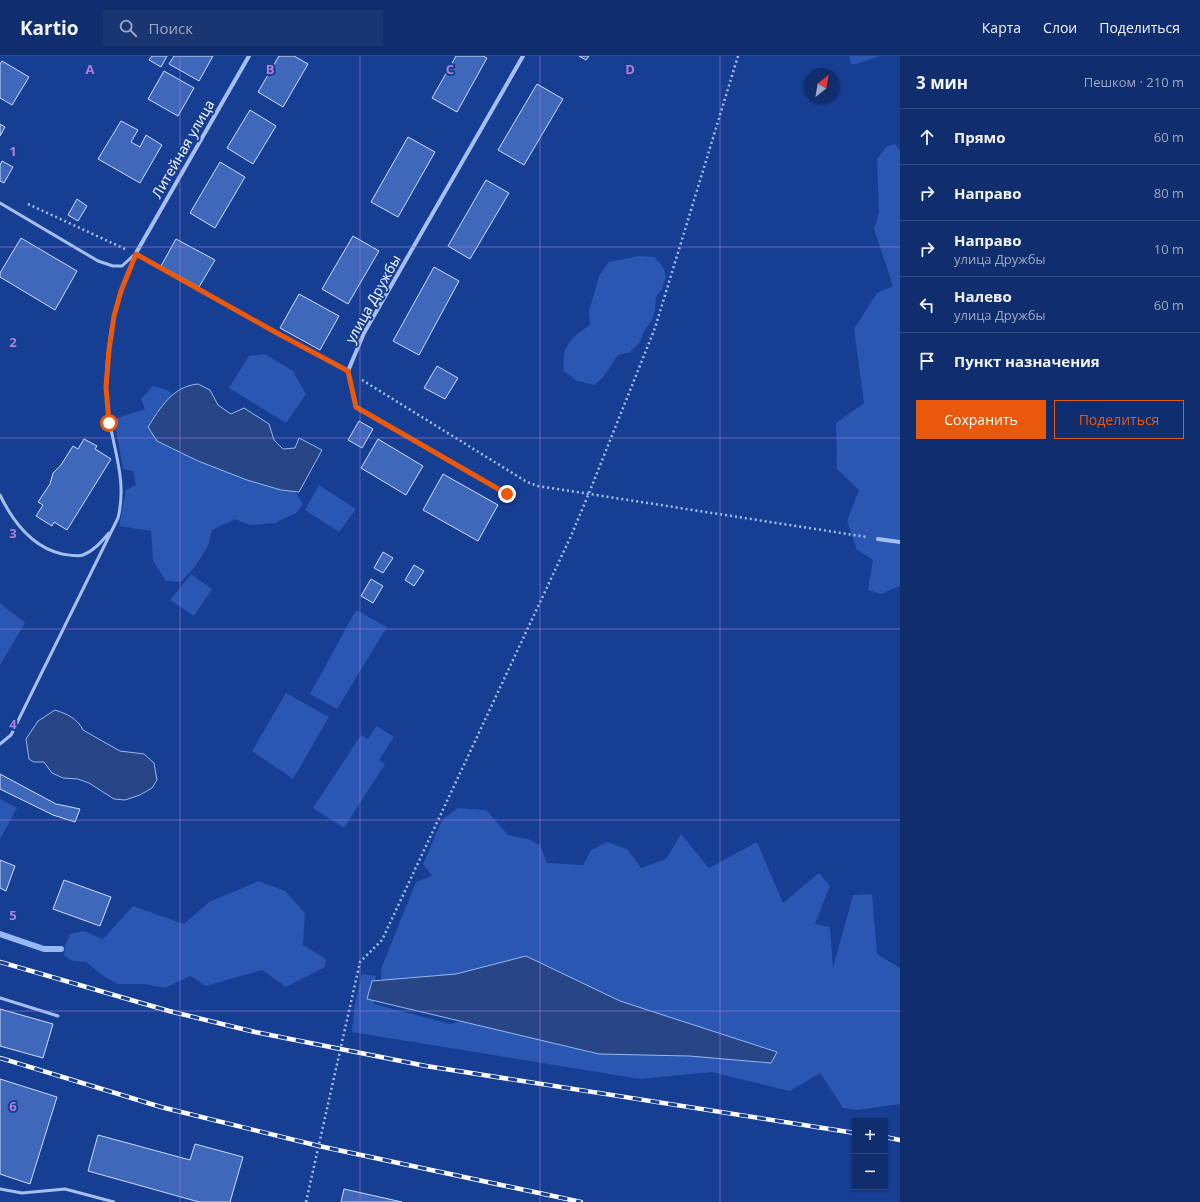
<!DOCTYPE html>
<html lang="ru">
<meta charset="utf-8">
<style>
:root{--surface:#102e6e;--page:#193673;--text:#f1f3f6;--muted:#9ca8c2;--line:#304a81;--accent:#ea580c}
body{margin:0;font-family:"Open Sans",sans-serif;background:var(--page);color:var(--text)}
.controls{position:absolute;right:12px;bottom:12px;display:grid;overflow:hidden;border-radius:0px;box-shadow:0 1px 3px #0004}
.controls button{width:36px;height:36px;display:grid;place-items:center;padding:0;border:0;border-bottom:1px solid var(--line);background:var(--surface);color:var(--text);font:20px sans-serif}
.compass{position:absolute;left:804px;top:12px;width:36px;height:36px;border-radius:50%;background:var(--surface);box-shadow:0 1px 3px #0004;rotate:31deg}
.stop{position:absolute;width:12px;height:12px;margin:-9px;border:3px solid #ea580c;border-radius:50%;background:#fff}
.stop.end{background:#ea580c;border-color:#fff;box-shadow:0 1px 4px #0008}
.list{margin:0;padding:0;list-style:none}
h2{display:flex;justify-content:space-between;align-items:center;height:52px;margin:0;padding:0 16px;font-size:17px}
h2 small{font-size:13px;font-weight:400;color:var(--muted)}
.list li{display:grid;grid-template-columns:26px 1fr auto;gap:12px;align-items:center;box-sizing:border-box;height:56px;padding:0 16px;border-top:1px solid var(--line)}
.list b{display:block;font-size:15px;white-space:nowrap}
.list p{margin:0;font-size:13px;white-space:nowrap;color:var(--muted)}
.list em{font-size:13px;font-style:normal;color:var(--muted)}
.actions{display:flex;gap:8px;padding:12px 16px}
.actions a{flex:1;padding:9px 0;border:1px solid var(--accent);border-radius:0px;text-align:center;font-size:14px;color:var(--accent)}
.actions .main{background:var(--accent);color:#fff}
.icon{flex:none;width:22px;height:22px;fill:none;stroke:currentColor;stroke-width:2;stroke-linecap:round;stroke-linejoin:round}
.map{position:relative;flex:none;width:900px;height:1146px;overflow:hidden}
header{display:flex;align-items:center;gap:24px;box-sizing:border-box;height:56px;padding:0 20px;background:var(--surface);border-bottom:1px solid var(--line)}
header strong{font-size:19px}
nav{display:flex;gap:22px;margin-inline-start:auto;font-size:14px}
.search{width:280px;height:36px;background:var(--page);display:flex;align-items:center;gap:10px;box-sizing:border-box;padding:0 14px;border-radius:0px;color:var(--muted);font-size:15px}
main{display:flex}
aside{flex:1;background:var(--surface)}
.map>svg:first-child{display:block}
</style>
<header>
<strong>Kartio</strong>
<div class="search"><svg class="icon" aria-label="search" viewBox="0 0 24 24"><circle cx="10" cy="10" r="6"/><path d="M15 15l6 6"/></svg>Поиск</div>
<nav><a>Карта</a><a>Слои</a><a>Поделиться</a></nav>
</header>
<main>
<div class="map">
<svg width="900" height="1146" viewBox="0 0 900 1146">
<rect width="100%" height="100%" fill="#163e93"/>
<path fill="#2957b2" d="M849 0H880L856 8H851Z
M895 88 900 94V530L881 538 868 534 873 504 857 494 847 465 859 434 837 413 836 367 864 347 854 273 877 237 893 230 874 173 879 157 877 103 886 91Z
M639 200 654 201 663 211 666 220 662 233 656 241 655 254 652 264 644 275 640 286 630 296 618 299 604 320 595 329 577 325 564 315C561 290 571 282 590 269L589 255 599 220 609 206Z
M265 298 293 315 306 338 286 367 229 332 249 300Z
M153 330 167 334 292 430 303 448 296 457 275 467 250 469 235 463 212 474 208 490 195 511 181 526 166 525 153 505 151 475 119 470 126 434 136 429 133 415 123 413 114 363 145 353 141 343Z
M319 429 356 453 339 476 305 454Z
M191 518 212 533 194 560 170 544Z
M0 547 25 567 0 609Z
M356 554 387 571 337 653 310 638Z
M286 637 329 661 293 723 252 695Z
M377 670 394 681 379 704 385 708 344 772 313 752 361 679 368 683Z
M0 743 17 752 0 783Z
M458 752 486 754 508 779 528 783 540 789 547 807 583 809 591 794 607 786 627 793 641 812 666 803 681 778 709 812 757 786 783 847 819 817 830 830 815 868 830 871 833 912 853 839 872 838 877 898 900 912V1048L857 1054 843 1052 820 1017 790 1035 712 1016 640 1023 352 976 355 948 362 918 376 920 374 948 450 968 490 956 386 928 381 922V913L416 826 432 820 423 808 442 764Z
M259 825 285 835 305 857 303 889 326 903 325 911 286 931 262 914 206 930 190 920 165 932 144 928H117L102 919 86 906 73 905 64 900 65 890 70 878 84 875 103 883 133 850 184 868 209 846Z"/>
<path fill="#284686" stroke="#98b8f3" d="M198 328 210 334 218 349 231 358 244 352 269 368 274 384 283 393 295 392 299 382 322 394 299 436 281 434 247 424 198 405 157 385 148 371C160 352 173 330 198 328Z
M55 654C67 658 77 662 83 674L120 695 144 698 154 707 157 724 152 732 140 739 125 744 114 743 89 727 78 723 63 722 52 717 44 706H34L29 703 26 683 38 665Z
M526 900 620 945 777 996 771 1007 689 1000 599 998 367 943 372 925 456 918Z"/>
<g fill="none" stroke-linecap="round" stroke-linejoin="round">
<path stroke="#98b8f3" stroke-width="6" d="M0 878 44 893H61"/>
</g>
<path fill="#3f68bb" stroke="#cdddfc" d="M152 0H167L161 11 149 4Z
M174 0H213L199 25 169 8Z
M279 0H294L308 8 283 51 258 36Z
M456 0H483L487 2 457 56 432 42Z
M579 0H589L586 4Z
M2 5 29 21 12 49 0 42V8Z
M164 15 194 32 178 60 148 43Z
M537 28 563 43 524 109 498 94Z
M250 54 276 70 253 108 227 92Z
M121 65 138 74 131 86 140 91 146 79 162 89 140 127 98 103Z
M0 68 5 71 0 80Z
M408 81 435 96 398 161 371 146Z
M2 105 13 111 4 127 0 125V109Z
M220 106 245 121 215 172 190 157Z
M486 124 509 137 470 203 448 190Z
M77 143 87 150 78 165 68 159Z
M353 180 379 195 348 248 322 233Z
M21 182 77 215 55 254 0 221V217Z
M176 183 215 204 199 231 161 210Z
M434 211 459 225 419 299 393 285Z
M299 238 339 260 320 294 280 272Z
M437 310 458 322 445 343 424 332Z
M359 365 373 373 362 392 348 384Z
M84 383 97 390 95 393 111 403 67 474 54 466 52 470 36 460 43 449 38 446 50 428 53 417 61 409 73 390 78 393Z
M378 383 423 410 406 439 361 412Z
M443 418 498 449 478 485 423 454Z
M383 496 393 502 383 517 374 512Z
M414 509 424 515 414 530 405 524Z
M371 523 383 530 373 547 361 540Z
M0 718 56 748 80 753 75 766 53 759 0 733Z
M0 804 15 810 6 835 0 832Z
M64 824 111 841 100 870 53 853Z
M0 953 53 968 43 1002 0 990Z
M0 1023 57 1041 30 1128 0 1118Z
M98 1079 190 1104 195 1088 243 1101 230 1146H199L88 1115Z
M344 1133 402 1146H341Z"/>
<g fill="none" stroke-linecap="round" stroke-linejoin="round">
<path stroke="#a6bff1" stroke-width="2.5" stroke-dasharray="2 3" stroke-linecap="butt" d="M28 148 125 193
M145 203 275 276 339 310
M362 324 527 426 538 430 867 481
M306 1146 360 906 382 884 571 480 589 437 655 272 738 0"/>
<path stroke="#a6bff1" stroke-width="3" d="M0 147 98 205 113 210H122L134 199
M0 439C13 466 32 491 62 498 69 499 77 501 83 499 94 495 102 485 109 477
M0 688 11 679 118 462C128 421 111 389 107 348 104 315 110 266 121 234 125 222 131 210 136 197
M0 942 58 960
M0 1133 22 1137 65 1133 114 1146"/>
<path stroke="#a6bff1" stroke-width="4" d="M136 197 249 0
M507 438 356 351 348 315 364 277 523 0
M878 483 900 486"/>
<g stroke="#fff" stroke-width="4.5">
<path id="rail" d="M0 906 169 955 255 976 426 1010 855 1077
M0 1002 161 1051 319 1090 581 1146
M885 1081 900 1084"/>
</g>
<use href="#rail" stroke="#163e93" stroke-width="3" stroke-dasharray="9" stroke-linecap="butt"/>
</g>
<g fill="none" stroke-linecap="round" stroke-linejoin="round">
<path stroke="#ea580c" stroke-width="5" d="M109 367 106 331 109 294 114 260 121 235 136 198 275 276 348 315 356 351 507 438"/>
</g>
<path fill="none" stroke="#b080d9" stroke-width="1" stroke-opacity="0.55" d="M180 0V1146M360 0V1146M540 0V1146M720 0V1146M0 191H900M0 382H900M0 573H900M0 764H900M0 955H900"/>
<g text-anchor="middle" stroke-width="4" stroke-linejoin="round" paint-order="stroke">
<g font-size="14" fill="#fff" stroke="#163e93">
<text transform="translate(183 93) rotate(-60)" y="5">Литейная улица</text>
<text transform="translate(373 243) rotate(-61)" y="5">улица Дружбы</text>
</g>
</g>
<g font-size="13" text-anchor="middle" font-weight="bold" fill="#b080d9" stroke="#163e93" stroke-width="4" stroke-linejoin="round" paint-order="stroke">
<text x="90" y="18">A</text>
<text x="270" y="18">B</text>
<text x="450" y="18">C</text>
<text x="630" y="18">D</text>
<text x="13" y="100">1</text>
<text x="13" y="291">2</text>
<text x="13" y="482">3</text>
<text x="13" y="673">4</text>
<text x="13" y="864">5</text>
<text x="13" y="1055">6</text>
</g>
</svg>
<div class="controls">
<button>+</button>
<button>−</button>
</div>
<svg class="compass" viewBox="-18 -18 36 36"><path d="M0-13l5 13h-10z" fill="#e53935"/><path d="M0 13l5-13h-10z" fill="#9ca8c2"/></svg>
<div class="stop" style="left:109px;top:367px"></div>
<div class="stop end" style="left:507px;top:438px"></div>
</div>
<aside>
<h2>3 мин<small>Пешком · 210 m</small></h2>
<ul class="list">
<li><svg class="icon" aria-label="ahead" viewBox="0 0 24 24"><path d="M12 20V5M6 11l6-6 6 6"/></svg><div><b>Прямо</b></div><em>60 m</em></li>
<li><svg class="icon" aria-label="right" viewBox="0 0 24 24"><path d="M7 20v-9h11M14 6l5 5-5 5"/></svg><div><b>Направо</b></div><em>80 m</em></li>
<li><svg class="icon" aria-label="right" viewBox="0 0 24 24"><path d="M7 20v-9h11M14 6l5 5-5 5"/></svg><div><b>Направо</b><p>улица Дружбы</p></div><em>10 m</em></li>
<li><svg class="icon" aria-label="left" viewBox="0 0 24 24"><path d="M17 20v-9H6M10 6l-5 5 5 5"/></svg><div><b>Налево</b><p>улица Дружбы</p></div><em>60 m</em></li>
<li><svg class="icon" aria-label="arrive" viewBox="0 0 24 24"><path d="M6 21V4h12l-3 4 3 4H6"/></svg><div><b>Пункт назначения</b></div></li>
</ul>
<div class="actions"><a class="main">Сохранить</a><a>Поделиться</a></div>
</aside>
</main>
